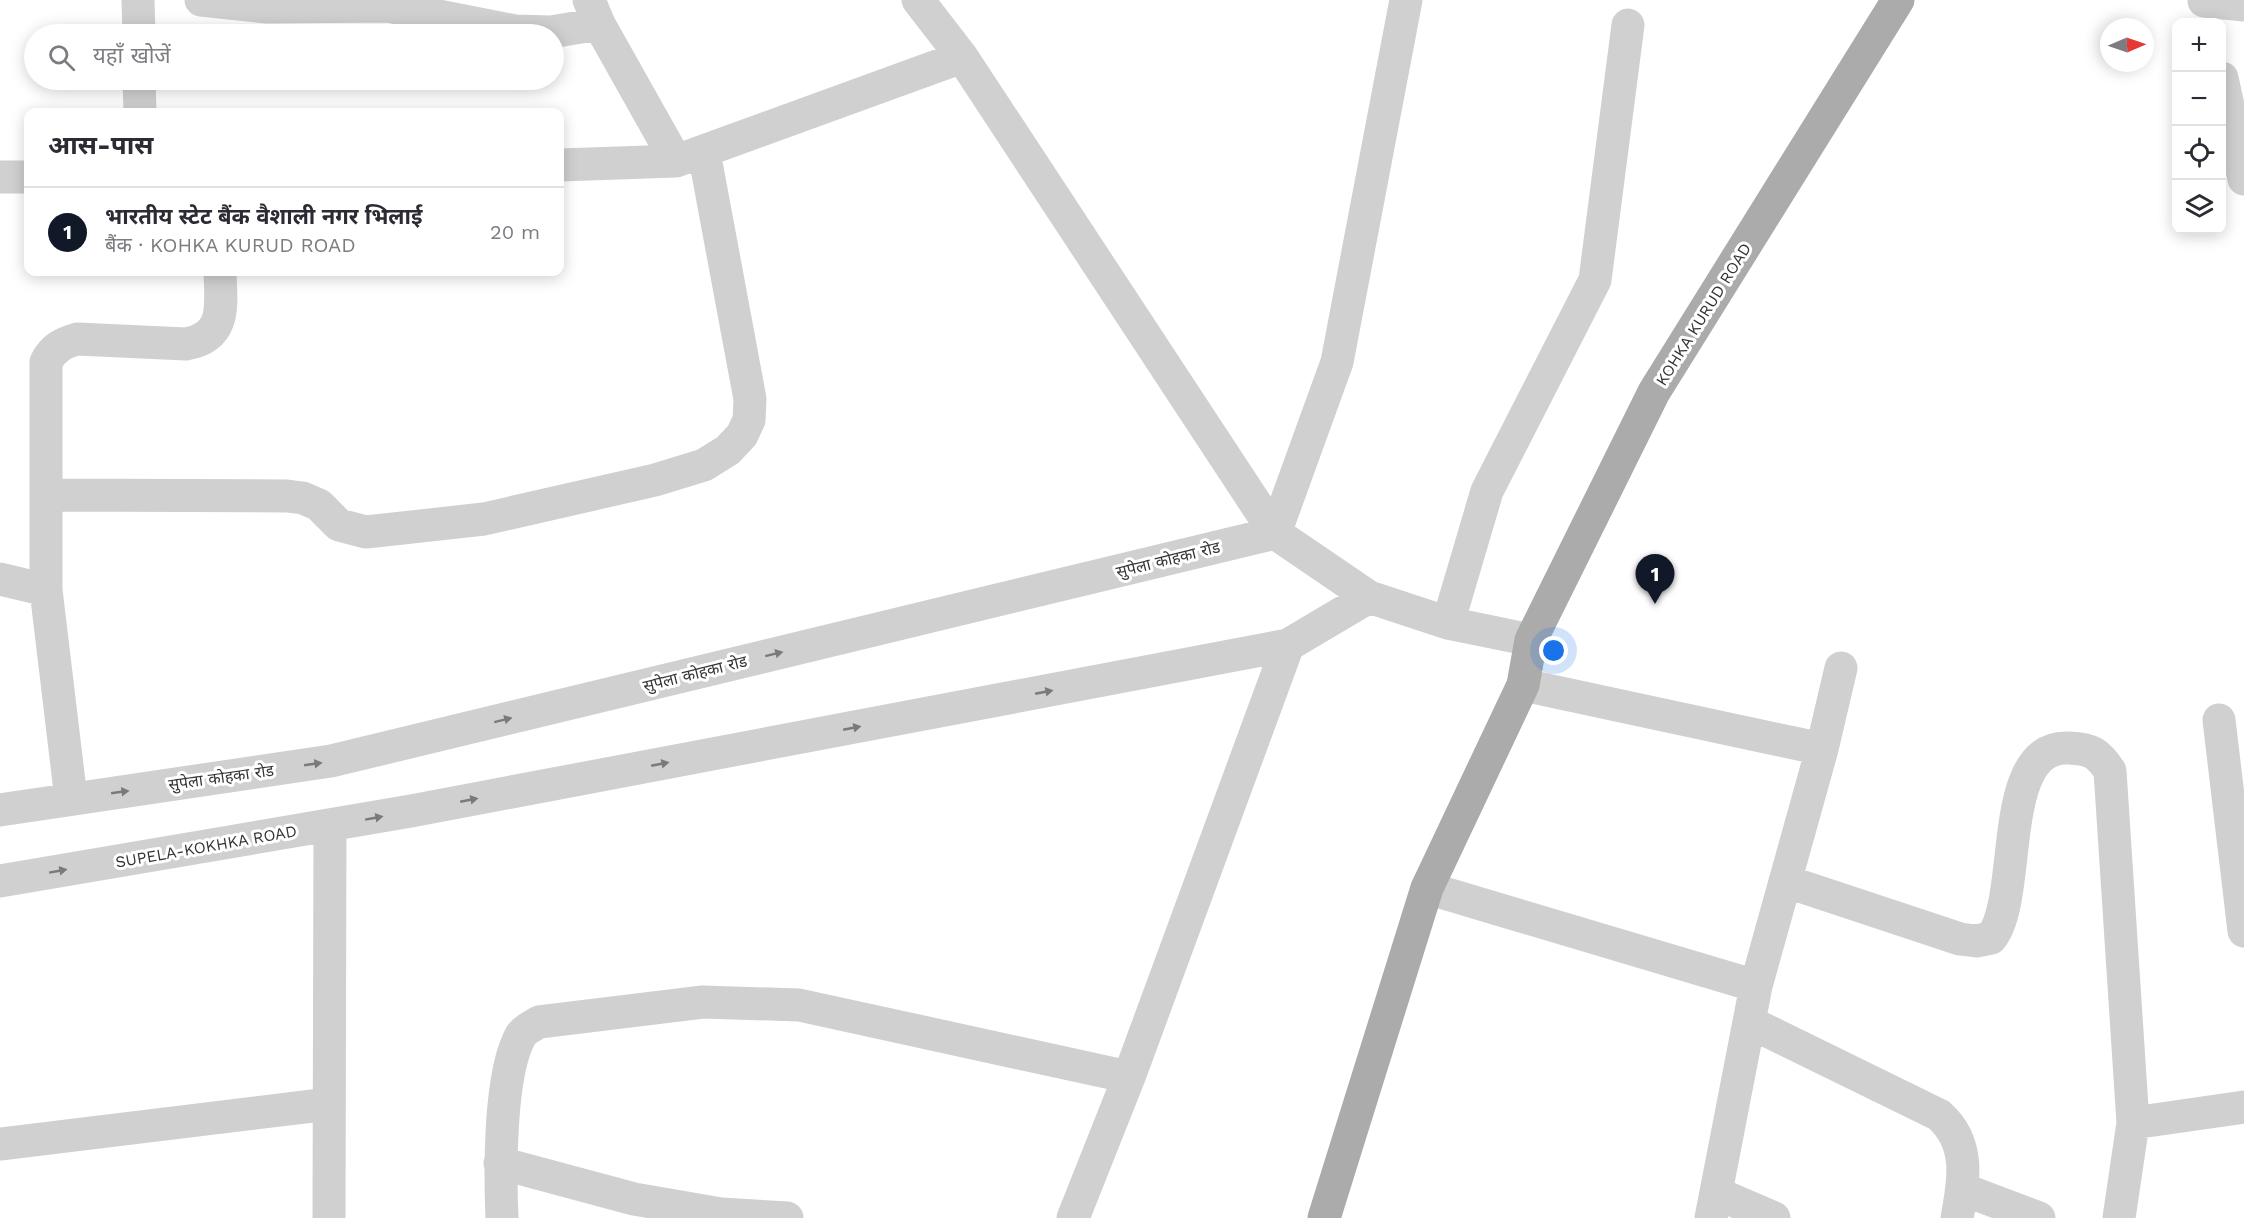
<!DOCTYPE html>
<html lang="hi">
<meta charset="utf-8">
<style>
:root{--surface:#fff;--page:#f7f7f7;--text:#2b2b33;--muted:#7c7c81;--line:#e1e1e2;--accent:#111827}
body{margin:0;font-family:"Work Sans","Noto Sans Devanagari",sans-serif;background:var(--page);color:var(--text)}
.controls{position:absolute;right:18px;top:18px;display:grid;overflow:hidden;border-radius:12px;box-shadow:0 3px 15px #0003}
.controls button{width:54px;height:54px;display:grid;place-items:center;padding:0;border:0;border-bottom:2px solid var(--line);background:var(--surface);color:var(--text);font:30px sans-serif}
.compass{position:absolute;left:2100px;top:18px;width:54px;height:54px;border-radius:50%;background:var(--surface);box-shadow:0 3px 15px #0003;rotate:88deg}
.you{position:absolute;left:1554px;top:651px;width:21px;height:21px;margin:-15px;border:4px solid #fff;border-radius:50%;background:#1a73e8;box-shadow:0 0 0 9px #1a73e833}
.badge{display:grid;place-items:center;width:39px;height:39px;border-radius:50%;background:var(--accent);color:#fff;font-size:20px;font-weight:700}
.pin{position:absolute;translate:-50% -50px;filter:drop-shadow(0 2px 3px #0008)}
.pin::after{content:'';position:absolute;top:32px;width:21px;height:18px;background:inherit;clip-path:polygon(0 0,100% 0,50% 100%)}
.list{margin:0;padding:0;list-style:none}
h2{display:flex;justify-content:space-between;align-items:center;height:78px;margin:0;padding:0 24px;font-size:26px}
h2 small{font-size:20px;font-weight:400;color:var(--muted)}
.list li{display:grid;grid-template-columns:39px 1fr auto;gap:18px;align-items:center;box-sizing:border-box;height:90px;padding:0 24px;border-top:2px solid var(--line)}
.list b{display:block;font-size:22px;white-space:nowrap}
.list p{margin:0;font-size:20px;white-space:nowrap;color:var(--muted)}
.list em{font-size:20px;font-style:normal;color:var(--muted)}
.icon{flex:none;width:33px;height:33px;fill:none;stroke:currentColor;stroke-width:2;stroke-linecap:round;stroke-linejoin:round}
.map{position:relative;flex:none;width:2244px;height:1218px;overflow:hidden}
.search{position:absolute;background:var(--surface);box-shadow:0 3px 15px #0003;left:24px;top:24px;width:540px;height:66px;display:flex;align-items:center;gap:15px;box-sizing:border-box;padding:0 21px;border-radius:33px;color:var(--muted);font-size:22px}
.panel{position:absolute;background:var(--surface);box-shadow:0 3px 15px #0003;left:24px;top:108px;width:540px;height:168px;border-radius:12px}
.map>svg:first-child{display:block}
</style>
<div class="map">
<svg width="2244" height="1218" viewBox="0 0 2244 1218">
<rect width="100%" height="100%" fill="#fff"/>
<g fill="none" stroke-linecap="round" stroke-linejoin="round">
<path stroke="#d0d0d0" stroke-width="33" d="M138 0 139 34
M201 0 267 7 388 6 515 31 551 32 599 24
M589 0 599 24 676 161
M918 0 962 57 1275 533 1369 597 1448 623 1531 640
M2204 1 2244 5
M2222 78 2244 179
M139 80 140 112
M560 165 676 161 962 57
M0 177H28
M46 495 287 496 303 498 319 505 339 525 366 532 484 519 655 480 704 465 728 450 742 435 749 420 750 399 704 152
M1275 533 1337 362 1406 0
M0 579 46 590
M1448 623 1487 491 1595 280 1628 25
M1523 685 1822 749
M2219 720 2244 931
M71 799 46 590V362C53 348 63 343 77 339L186 344C227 337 221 305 220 272
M0 810 331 761 1275 533
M0 881 411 811 1288 645 1369 597
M1785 881 1960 939 1976 941 1991 938C2024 898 1995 744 2069 748 2092 749 2098 753 2110 771L2133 1123 2119 1218
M1427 888 1756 986 1711 1218
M1756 986 1822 749 1841 668
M1749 1022 1939 1115C1971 1143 1964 1181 1957 1218
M2133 1123 2244 1107
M0 1144 329 1104
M500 1163 634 1199 721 1214 787 1218
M1962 1189 2039 1218
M1716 1193 1774 1218
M329 1218 330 825
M502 1218C500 1173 499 1073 521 1035 525 1029 533 1026 539 1022L703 1002 799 1005 1129 1077
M1073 1218 1129 1077 1288 645"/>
<path stroke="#ababab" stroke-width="33" d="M1324 1218 1427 888 1523 685 1531 640 1654 392 1898 0"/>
</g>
<defs><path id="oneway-solid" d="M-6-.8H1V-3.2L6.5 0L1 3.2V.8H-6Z" transform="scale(1.5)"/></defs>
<g fill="#7a7a7a">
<use href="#oneway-solid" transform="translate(774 654) rotate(-14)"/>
<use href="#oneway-solid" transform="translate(1044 692) rotate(-11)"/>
<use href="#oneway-solid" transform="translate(503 720) rotate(-14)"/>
<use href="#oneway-solid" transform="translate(852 728) rotate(-11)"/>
<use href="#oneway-solid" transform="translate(313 764) rotate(-8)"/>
<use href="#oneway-solid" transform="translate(660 764) rotate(-11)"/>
<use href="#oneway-solid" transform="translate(120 792) rotate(-8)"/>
<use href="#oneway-solid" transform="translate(469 800) rotate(-11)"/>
<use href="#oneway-solid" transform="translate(374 818) rotate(-10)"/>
<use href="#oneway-solid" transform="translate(58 871) rotate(-10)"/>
</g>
<g text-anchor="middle" stroke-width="6" stroke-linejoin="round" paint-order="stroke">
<g font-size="16" fill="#333" stroke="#fff">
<text transform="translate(1703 314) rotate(-58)" y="6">KOHKA KURUD ROAD</text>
<text transform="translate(1168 559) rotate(-14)" y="6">सुपेला कोहका रोड</text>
<text transform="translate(695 673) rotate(-14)" y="6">सुपेला कोहका रोड</text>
<text transform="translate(221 777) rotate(-8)" y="6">सुपेला कोहका रोड</text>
<text transform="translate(206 846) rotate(-10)" y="6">SUPELA-KOKHKA ROAD</text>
</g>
</g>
</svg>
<div class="controls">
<button>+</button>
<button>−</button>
<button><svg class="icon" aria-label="locate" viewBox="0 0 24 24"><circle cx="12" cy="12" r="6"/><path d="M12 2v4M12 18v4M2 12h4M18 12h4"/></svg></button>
<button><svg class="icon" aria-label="layers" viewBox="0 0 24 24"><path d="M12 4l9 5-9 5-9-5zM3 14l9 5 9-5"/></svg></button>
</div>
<svg class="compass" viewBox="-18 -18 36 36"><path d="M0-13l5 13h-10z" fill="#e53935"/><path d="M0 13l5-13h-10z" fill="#7c7c81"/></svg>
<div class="you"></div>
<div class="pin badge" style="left:1655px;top:604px">1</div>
<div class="search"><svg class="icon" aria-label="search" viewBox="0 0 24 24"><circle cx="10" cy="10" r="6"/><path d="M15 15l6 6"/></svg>यहाँ खोजें</div>
<section class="panel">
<h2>आस-पास<small></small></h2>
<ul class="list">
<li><span class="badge">1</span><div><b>भारतीय स्टेट बैंक वैशाली नगर भिलाई</b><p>बैंक · KOHKA KURUD ROAD</p></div><em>20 m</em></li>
</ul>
</section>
</div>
